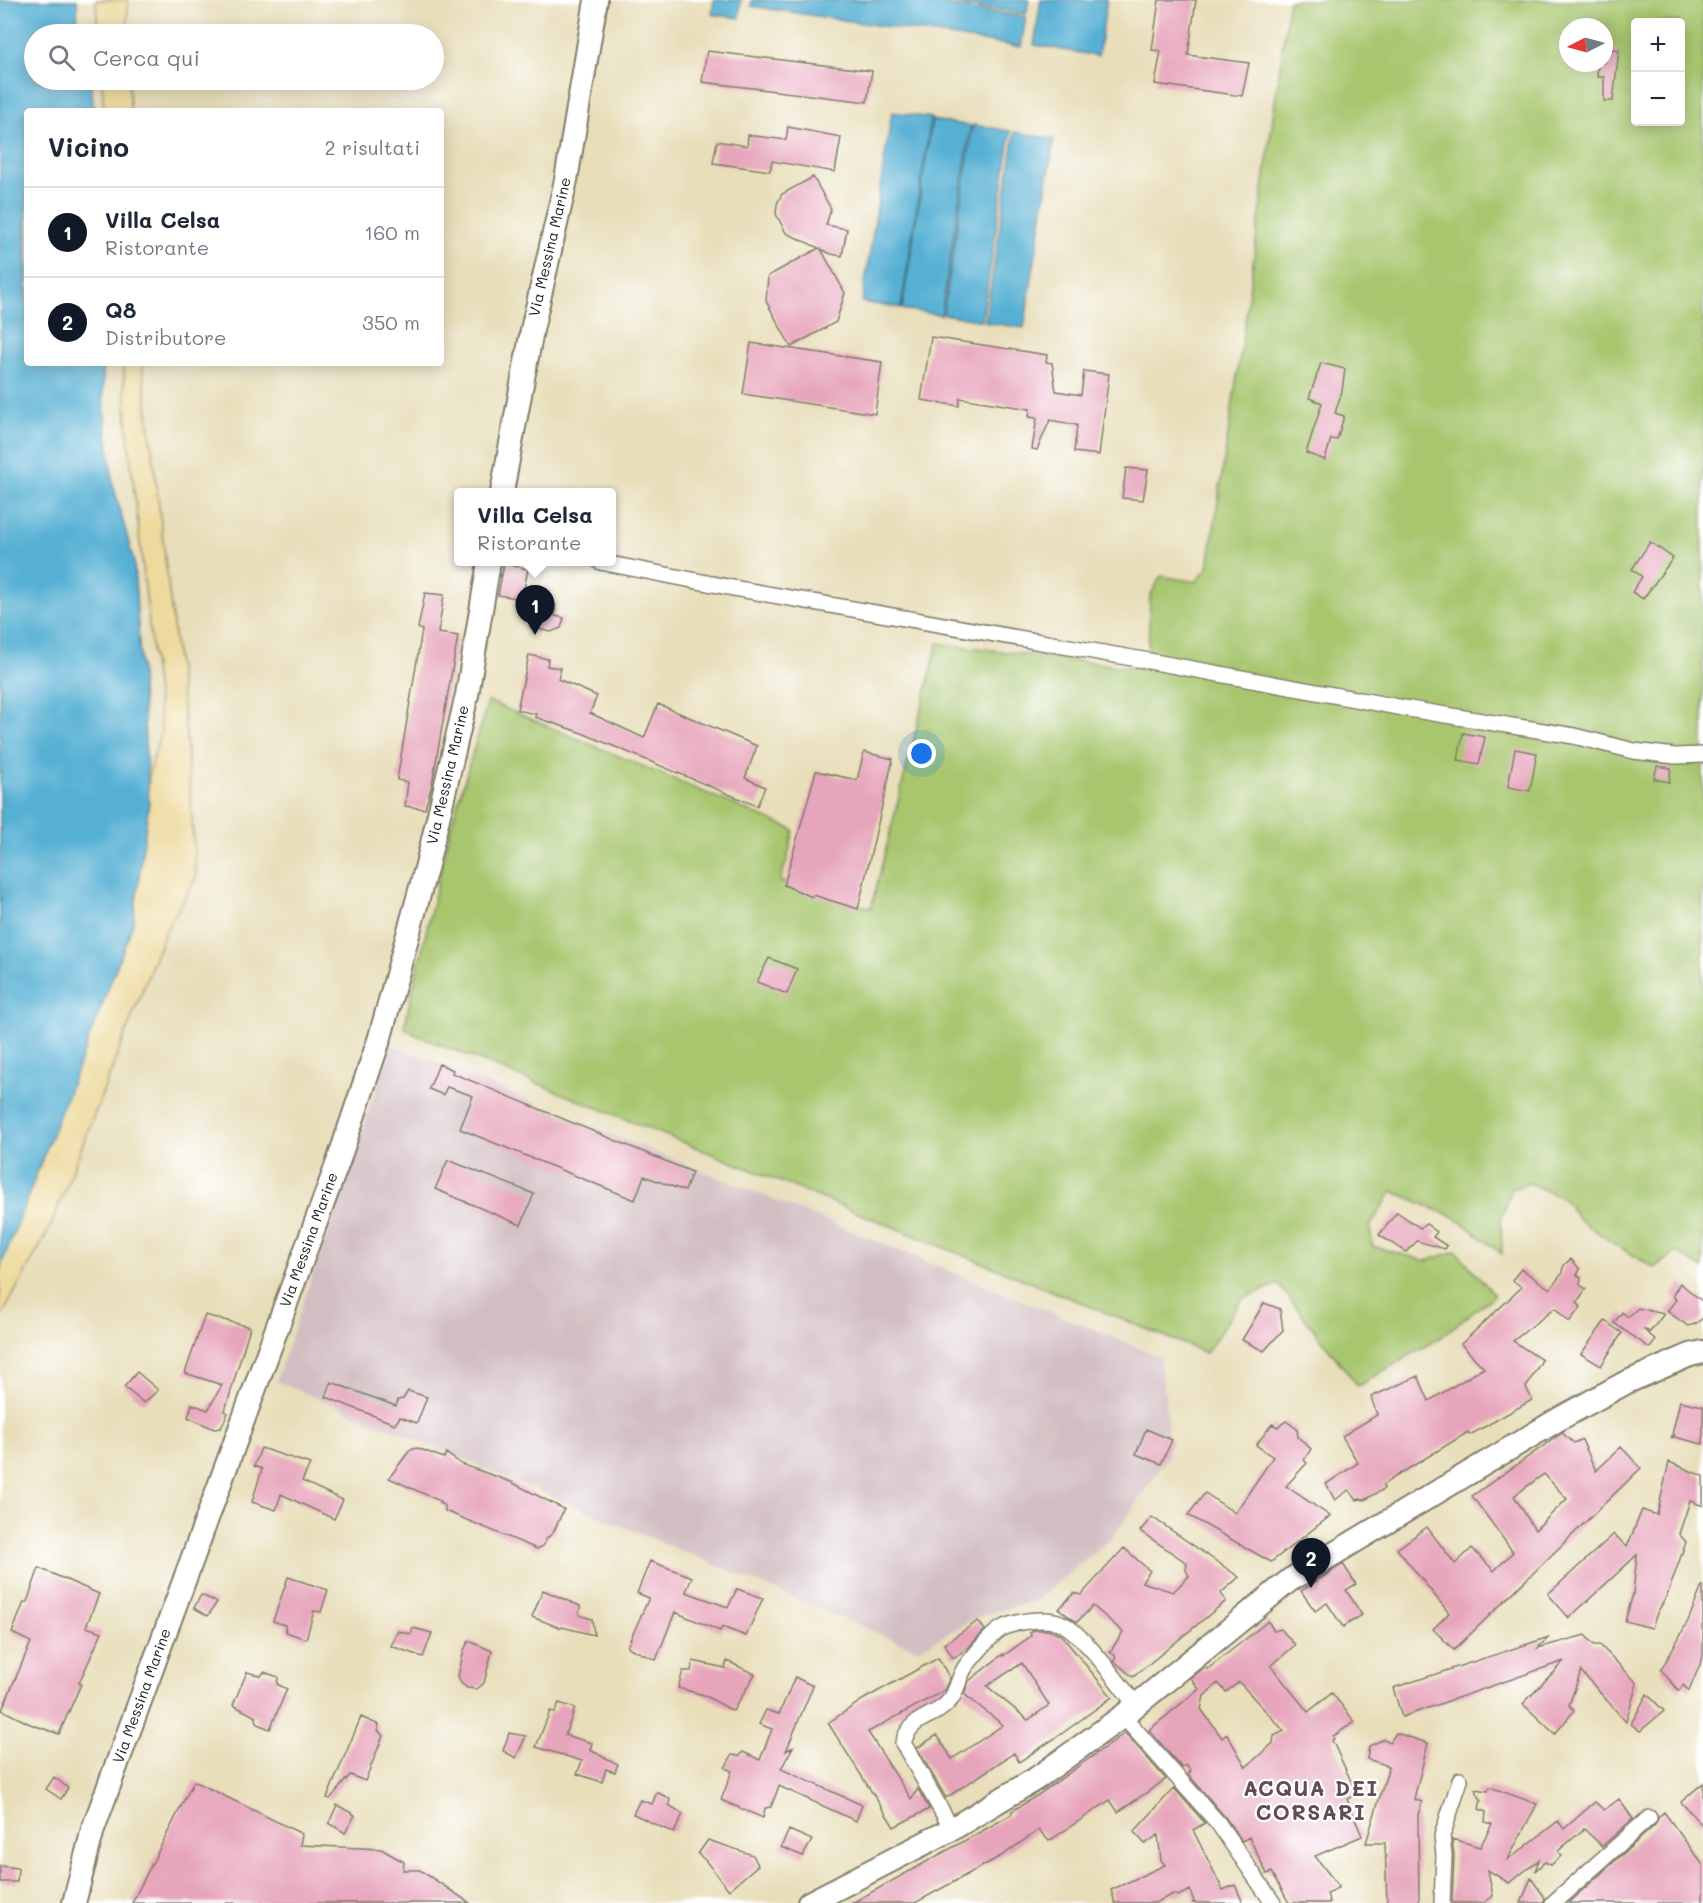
<!DOCTYPE html>
<html lang="it">
<meta charset="utf-8">
<style>
:root{--surface:#fff;--page:#f6f6f7;--text:#1f2937;--muted:#747a83;--line:#e0e1e3;--accent:#111827}
body{margin:0;font-family:Mali,sans-serif;background:var(--page);color:var(--text)}
.controls{position:absolute;right:18px;top:18px;display:grid;overflow:hidden;border-radius:6px;box-shadow:0 3px 15px #0003}
.controls button{width:54px;height:54px;display:grid;place-items:center;padding:0;border:0;border-bottom:2px solid var(--line);background:var(--surface);color:var(--text);font:30px sans-serif}
.compass{position:absolute;left:1559px;top:18px;width:54px;height:54px;border-radius:50%;background:var(--surface);box-shadow:0 3px 15px #0003;rotate:264deg}
.you{position:absolute;left:922px;top:754px;width:21px;height:21px;margin:-15px;border:4px solid #fff;border-radius:50%;background:#1a73e8;box-shadow:0 0 0 9px #1a73e833}
.badge{display:grid;place-items:center;width:39px;height:39px;border-radius:50%;background:var(--accent);color:#fff;font-size:20px;font-weight:700}
.pin{position:absolute;translate:-50% -50px;filter:drop-shadow(0 2px 3px #0008)}
.pin::after{content:'';position:absolute;top:32px;width:21px;height:18px;background:inherit;clip-path:polygon(0 0,100% 0,50% 100%)}
.popup{position:absolute;left:454px;top:488px;width:162px;height:78px;box-sizing:border-box;display:grid;place-content:center;border-radius:6px;background:var(--surface);filter:drop-shadow(0 2px 4px #0005);font-size:20px;white-space:nowrap;color:var(--muted)}
.popup b{font-size:22px;color:var(--text)}
.popup::after{content:'';position:absolute;left:50%;top:100%;margin-left:-12px;border:12px solid transparent;border-top-color:var(--surface)}
.list{margin:0;padding:0;list-style:none}
h2{display:flex;justify-content:space-between;align-items:center;height:78px;margin:0;padding:0 24px;font-size:26px}
h2 small{font-size:20px;font-weight:400;color:var(--muted)}
.list li{display:grid;grid-template-columns:39px 1fr auto;gap:18px;align-items:center;box-sizing:border-box;height:90px;padding:0 24px;border-top:2px solid var(--line)}
.list b{display:block;font-size:22px;white-space:nowrap}
.list p{margin:0;font-size:20px;white-space:nowrap;color:var(--muted)}
.list em{font-size:20px;font-style:normal;color:var(--muted)}
.icon{flex:none;width:33px;height:33px;fill:none;stroke:currentColor;stroke-width:2;stroke-linecap:round;stroke-linejoin:round}
.map{position:relative;flex:none;width:1703px;height:1903px;overflow:hidden}
.search{position:absolute;background:var(--surface);box-shadow:0 3px 15px #0003;left:24px;top:24px;width:420px;height:66px;display:flex;align-items:center;gap:15px;box-sizing:border-box;padding:0 21px;border-radius:33px;color:var(--muted);font-size:22px}
.panel{position:absolute;background:var(--surface);box-shadow:0 3px 15px #0003;left:24px;top:108px;width:420px;height:258px;border-radius:6px}
.map>svg:first-child{display:block}
</style>
<div class="map">
<svg width="1703" height="1903" viewBox="0 0 1703 1903">
<rect width="100%" height="100%" fill="#fff"/>
<filter id="ink" filterUnits="userSpaceOnUse"><feTurbulence type="fractalNoise" baseFrequency=".0167" numOctaves="2"/><feDisplacementMap in="SourceGraphic" scale="12" xChannelSelector="R" yChannelSelector="G"/><feConvolveMatrix kernelMatrix="1 2 1 2 8 2 1 2 1" color-interpolation-filters="sRGB"/></filter>
<filter id="wash" filterUnits="userSpaceOnUse"><feTurbulence type="fractalNoise" baseFrequency=".008" numOctaves="4" result="noise"/><feDisplacementMap in="SourceGraphic" scale="24" xChannelSelector="R" yChannelSelector="G"/><feGaussianBlur stdDeviation="1.35" result="paint"/><feColorMatrix in="noise" values="0 0 0 0 0 0 0 0 0 0 0 0 0 0 0 0 0 1.4 0 .05"/><feComposite in="paint" operator="in"/></filter>
<g filter="url(#wash)">
<rect width="100%" height="100%" fill="#e8deba"/>
<path fill="#d2bec2" d="M392 1045 1159 1356 1167 1413 1169 1455 1113 1537 1036 1600 977 1617 918 1650 276 1381Z"/>
<path fill="#a7c66e" stroke="#627145" stroke-width="1.5" fill-rule="evenodd" d="M1289 0H1703V1269L1676 1252 1655 1268 1616 1245 1580 1220 1562 1198 1530 1183 1512 1189 1501 1219 1502 1254 1456 1218 1392 1191 1370 1226 1372 1246 1426 1261 1456 1251 1495 1295 1441 1337 1358 1386 1278 1284 1242 1299 1206 1353 414 1034 404 1027 450 829 488 701 794 830 787 860 780 881 807 891 871 908 938 643 1141 669 1148 653 1150 596 1161 576 1196 582 1208 567 1244 329ZM1636 22H1680V122H1636ZM1568 27H1604V63H1568Z"/>
<path fill="#eeda9e" stroke="#857b5d" stroke-width="1.5" d="M96 0H128L127 34H98Z
M102 80H129L130 111H104Z
M123 363H142L186 735 196 878 165 932 51 1226 0 1319V1267L133 923 150 770 161 731 128 435Z"/>
<path fill="#57b0d4" stroke="#3a6678" stroke-width="1.5" d="M0 0H77L78 34H34V80H90L94 111H27V363H103V398L113 484 134 562 149 802 133 924 0 1269Z
M714 0H741L739 18 712 14Z
M752 0H911L1026 17 1021 47 751 6Z
M932 0H1029L1026 14Z
M1041 0H1107L1098 56 1034 45Z
M892 112 931 118 901 308 862 302Z
M932 120 971 126 941 315 902 309Z
M973 125 1011 131 982 321 943 314Z
M1015 132 1054 139 1024 328 985 322Z"/>
<g id="blocks">
<path fill="#e7a5bc" fill-rule="evenodd" d="M1159 0H1196L1188 55 1249 63 1242 96 1155 84 1161 51 1152 50Z
M1604 48 1619 50 1613 101H1604V77H1597L1598 63H1604Z
M707 51 872 71 867 102 702 82Z
M788 127 841 137 835 172 772 161 770 171 713 163 717 141 747 146 748 135 786 140Z
M813 177 831 209 826 225 847 229 842 256 831 254 821 249 845 293 836 322 791 347 766 301 768 276 819 248 786 233 776 214 777 204 782 194Z
M931 337 1047 355 1046 362 1052 363 1056 391 1081 395 1084 371 1109 374 1099 455 1074 452 1077 425 1050 420 1037 450 1032 449 1037 418 1029 417 1030 409 960 398 959 406 921 400Z
M751 343 882 362 875 414 743 394Z
M1321 363 1345 369 1342 391 1335 413 1344 416 1337 440 1331 439 1325 460 1306 453 1322 403 1309 398Z
M1126 468 1148 470 1143 500 1122 498Z
M1650 542 1673 558 1643 599 1632 592 1642 577 1632 569Z
M504 564 528 569 522 599 498 595Z
M425 593 444 595 438 633 458 636 432 784 425 809 405 806 408 782 397 780 422 630 418 628Z
M535 603 555 605V616L564 618 561 628 551 632 530 627Z
M529 655 548 659 547 666 561 668 558 679 597 696 590 713 644 738 658 704 757 746 745 778 765 787 757 806 582 733 535 717 536 714 517 710Z
M1463 733 1485 737 1479 764 1458 760Z
M1515 749 1537 753 1530 791 1508 787Z
M864 752 893 759 858 909 813 895 812 897 784 885 816 771 857 780Z
M1657 766 1671 768 1669 782 1654 779Z
M769 958 797 969 787 994 757 982Z
M439 1064 453 1070 452 1073 692 1172 685 1191 644 1176 635 1200 460 1129 473 1096 447 1087 443 1095 429 1089Z
M448 1160 534 1194 521 1225 435 1189Z
M1397 1212 1420 1228 1426 1224 1437 1232 1433 1237 1447 1246 1445 1249 1417 1241 1406 1252 1379 1235Z
M1571 1259 1580 1269 1577 1275 1581 1277 1580 1285 1586 1289 1577 1302 1581 1307 1569 1322 1555 1308 1513 1341 1542 1360 1526 1387 1532 1400 1470 1435 1468 1432 1390 1480 1383 1485 1384 1489 1365 1500 1360 1499 1357 1500 1349 1490 1335 1500 1326 1484 1358 1463 1342 1436 1377 1415 1371 1397 1418 1376 1429 1401 1484 1368 1461 1344 1522 1287 1512 1280 1521 1269 1550 1289 1561 1275 1564 1265Z
M1680 1283 1703 1302V1318L1695 1324 1688 1326 1667 1311 1676 1300 1673 1295Z
M1264 1303 1280 1309 1283 1330 1264 1351 1242 1340Z
M1638 1308 1664 1314 1650 1332 1643 1329 1656 1340 1650 1348 1614 1323 1622 1312 1628 1317Z
M205 1315 250 1327 225 1411 228 1413 221 1428 214 1429 188 1417 192 1404 208 1410 222 1385 185 1373Z
M1605 1321 1622 1333 1601 1366 1581 1354Z
M137 1372 158 1390 144 1403 124 1387Z
M331 1382 396 1406 398 1400 403 1399 408 1391 427 1397 417 1423 400 1417 395 1424 326 1397Z
M1680 1401 1703 1406V1444L1674 1437 1675 1434 1671 1439Z
M1286 1421 1297 1429 1298 1437 1311 1449 1304 1460 1307 1463 1286 1486 1330 1516 1271 1562 1188 1515 1205 1493 1235 1513 1273 1457 1256 1445 1272 1424 1278 1427Z
M1146 1429 1172 1440 1161 1464 1136 1454Z
M1562 1433 1574 1443 1582 1440 1596 1471 1621 1447 1641 1468 1454 1650 1433 1629 1449 1613 1397 1549 1427 1527 1455 1564 1472 1548 1494 1571 1513 1552 1472 1496ZM1544 1474 1567 1499 1535 1530 1514 1496Z
M261 1448 310 1464 302 1481 343 1500 334 1519 281 1494 276 1510 252 1502 262 1469 254 1466Z
M417 1448 444 1458 446 1453 461 1464 511 1482 564 1509 553 1533 547 1538 543 1546 537 1549 445 1511V1506L439 1503 440 1501 389 1478 410 1450Z
M1669 1462 1703 1476V1506L1690 1501 1679 1534 1686 1542 1667 1596 1657 1613 1652 1628 1625 1621 1633 1594 1637 1555 1569 1618 1548 1594 1614 1534 1627 1547 1642 1510 1657 1515Z
M1152 1517 1239 1577 1221 1593 1226 1601 1133 1677 1114 1661 1116 1656 1110 1652 1123 1632 1093 1606 1077 1622 1059 1609 1074 1593 1081 1595 1124 1548 1150 1571 1142 1582 1173 1592 1189 1576 1186 1570 1187 1563 1140 1531Z
M650 1561 692 1577 686 1592 728 1607 737 1589 763 1598 746 1636 722 1627 720 1631 675 1612 656 1660 627 1647 649 1598 637 1593Z
M1343 1564 1356 1584 1346 1590 1362 1615 1343 1627 1327 1603 1315 1611 1301 1591Z
M39 1568 99 1594 86 1627 102 1632 79 1683 81 1684 59 1734 30 1724 2 1710 31 1642 12 1633 24 1602H27Z
M288 1577 328 1590 321 1612 314 1611 306 1639 286 1632 285 1625 273 1621Z
M1702 1586H1703V1657L1689 1691 1683 1685 1679 1691 1661 1670 1688 1621Z
M543 1590 580 1606 579 1615 592 1619 594 1635 562 1627 561 1628 532 1617Z
M201 1595 217 1602 208 1616 194 1608Z
M978 1621 985 1630 968 1648 953 1658 944 1644Z
M1268 1621 1274 1631 1281 1629 1295 1645 1271 1666 1308 1712 1332 1693 1355 1722 1333 1736 1334 1739 1332 1740 1357 1794 1347 1799 1362 1836 1315 1856 1339 1887 1327 1894 1330 1903H1289L1272 1872 1267 1874 1249 1837 1242 1841 1225 1817 1188 1774 1191 1771 1186 1765 1182 1768 1149 1730 1199 1689 1191 1678 1204 1668 1208 1669ZM1239 1682 1284 1731 1274 1736 1273 1743 1246 1767 1227 1734 1222 1738 1201 1709 1204 1696 1218 1683 1226 1692Z
M413 1628 432 1633 423 1657 391 1646 398 1631 411 1634Z
M1034 1630H1048L1061 1635 1112 1697 1060 1735 1019 1762 1014 1753 946 1798 917 1748 937 1735 952 1759 1003 1725 964 1694 969 1681 1003 1654V1656L1031 1636 1030 1633ZM1022 1663 1049 1705 1028 1720 987 1686Z
M1585 1635 1594 1645H1600L1637 1683 1626 1722 1581 1671 1569 1705 1574 1711 1555 1734 1523 1704 1564 1661 1402 1717 1393 1688 1549 1637 1538 1648Z
M469 1641 492 1651 484 1683 477 1689 467 1688 461 1683 458 1676 464 1650Z
M938 1658 950 1678 945 1690 868 1732 911 1799 918 1789 929 1809 894 1827 828 1723 864 1699Z
M693 1661 725 1668 727 1661 755 1674 733 1711 704 1695 678 1688 683 1671H691Z
M247 1672 261 1676 264 1672 278 1677 277 1684 287 1689 270 1729 257 1724 256 1717 233 1705Z
M795 1677 813 1686 786 1751 793 1747 781 1769 862 1805 856 1821 779 1786 771 1807 765 1808 763 1818 721 1800 732 1771 725 1768 732 1755 740 1756 743 1752 760 1760 772 1729 759 1724 766 1710 779 1714Z
M1647 1694 1664 1711 1640 1731 1631 1724Z
M559 1703 575 1708 565 1735 592 1743 590 1750 618 1764 615 1772 606 1769 602 1782 577 1774 582 1761 536 1747 550 1711 555 1712Z
M361 1717 379 1725 378 1730 383 1736 365 1781 350 1775 330 1799 327 1798Z
M509 1733 526 1736 516 1758 503 1751Z
M1125 1733 1166 1779 1118 1812 1110 1800 1049 1841 1039 1830 1001 1856 915 1903H852L1011 1815 1012 1811 1038 1795Z
M1396 1733 1428 1743 1414 1799 1422 1802 1418 1815 1419 1903H1387L1385 1843H1366L1389 1766 1367 1759 1369 1746 1384 1739 1390 1742Z
M54 1777 68 1788 61 1799 46 1789Z
M194 1781 302 1834 300 1845 381 1849 404 1862 403 1870H420L470 1903H132Z
M1703 1783V1826L1681 1802Z
M1490 1787 1537 1804 1507 1861 1558 1821 1564 1829 1595 1802 1604 1810 1619 1799 1633 1819 1602 1846 1584 1829 1558 1851 1561 1856 1551 1865 1545 1862 1535 1871 1539 1860 1509 1883 1488 1870 1493 1896 1484 1903H1452L1454 1855 1452 1839 1480 1847 1492 1824 1485 1822 1486 1812 1479 1809 1481 1800 1475 1789 1488 1791Z
M1174 1788 1205 1823 1193 1830 1223 1890 1235 1885 1243 1903H1192L1194 1902 1190 1890 1178 1896 1173 1894 1155 1903H1115L1111 1890 1165 1865 1161 1860 1158 1835 1145 1844 1134 1832Z
M657 1792 670 1799 669 1805 683 1814 674 1833 633 1814 640 1800 652 1804Z
M337 1805 355 1815 345 1833 329 1823Z
M1664 1812 1703 1865V1903H1568L1655 1825 1659 1817Z
M789 1830 812 1840 803 1856 781 1847Z
M708 1840 753 1855 758 1865 729 1890 705 1860 698 1854Z
M0 1866 18 1868 17 1882H0Z
M1531 1878 1545 1898 1543 1903H1521Z"/>
</g>
</g>
<g filter="url(#ink)">
<use href="#blocks" fill-opacity="0" stroke="#827d6b" stroke-width="1.5"/>
<g fill="none" stroke-linecap="round" stroke-linejoin="round">
<g stroke="#827d6b" stroke-width="18">
<path id="street" d="M600 562 733 588 1149 661 1409 709 1574 736 1634 751 1675 756 1703 755
M1123 1716 1218 1823 1273 1903
M952 1829 903 1743C912 1713 935 1720 951 1699 958 1689 959 1675 966 1666 973 1657 992 1634 1001 1629 1015 1621 1048 1616 1063 1624 1087 1638 1118 1683 1136 1705
M1442 1903 1444 1855 1442 1836 1460 1780
M1553 1903 1649 1818"/>
</g>
<g stroke="#827d6b" stroke-width="26">
<path id="secondary" d="M502 492 532 330 566 180 596 0
M74 1903 93 1829 338 1162 380 1037 427 865 467 695 489 562
M809 1903 952 1829 1037 1778 1123 1716 1290 1580 1559 1419 1625 1383 1690 1355 1703 1352"/>
</g>
<use href="#street" stroke="#fff" stroke-width="15"/>
<use href="#secondary" stroke="#fff" stroke-width="22"/>
</g>
</g>
<g text-anchor="middle" stroke-width="4.5" stroke-linejoin="round" paint-order="stroke">
<g font-size="15" fill="#1c1c1c" stroke="#fff">
<text transform="translate(550 247) rotate(-77)" y="5">Via Messina Marine</text>
<text transform="translate(448 775) rotate(-77)" y="5">Via Messina Marine</text>
<text transform="translate(309 1240) rotate(-70)" y="5">Via Messina Marine</text>
<text transform="translate(142 1696) rotate(-70)" y="5">Via Messina Marine</text>
</g>
<g font-size="21" font-weight="bold" letter-spacing="1.5" fill="#634c54" stroke="#fff">
<text x="1311" y="1796">ACQUA DEI<tspan x="1311" dy="24">CORSARI</tspan></text>
</g>
</g>
</svg>
<div class="controls">
<button>+</button>
<button>−</button>
</div>
<svg class="compass" viewBox="-18 -18 36 36"><path d="M0-13l5 13h-10z" fill="#e53935"/><path d="M0 13l5-13h-10z" fill="#747a83"/></svg>
<div class="you"></div>
<div class="pin badge" style="left:535px;top:635px">1</div>
<div class="popup"><b>Villa Celsa</b>Ristorante</div>
<div class="pin badge" style="left:1311px;top:1588px">2</div>
<div class="search"><svg class="icon" aria-label="search" viewBox="0 0 24 24"><circle cx="10" cy="10" r="6"/><path d="M15 15l6 6"/></svg>Cerca qui</div>
<section class="panel">
<h2>Vicino<small>2 risultati</small></h2>
<ul class="list">
<li><span class="badge">1</span><div><b>Villa Celsa</b><p>Ristorante</p></div><em>160 m</em></li>
<li><span class="badge">2</span><div><b>Q8</b><p>Distributore</p></div><em>350 m</em></li>
</ul>
</section>
</div>
